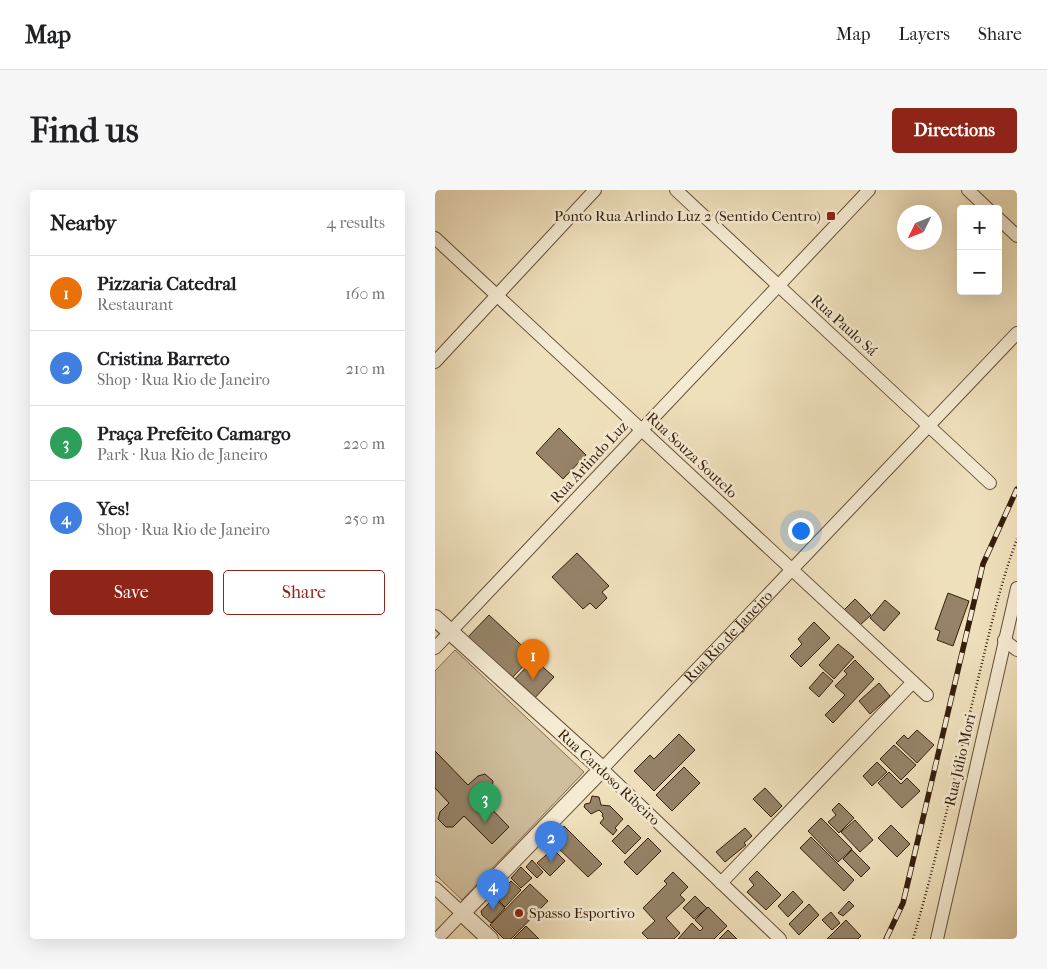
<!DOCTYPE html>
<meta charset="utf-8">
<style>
:root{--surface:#fff;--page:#f6f6f6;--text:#202124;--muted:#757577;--line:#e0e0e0;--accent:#8f2418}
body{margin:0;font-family:"IM FELL French Canon",serif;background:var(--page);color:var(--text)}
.controls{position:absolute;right:15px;top:15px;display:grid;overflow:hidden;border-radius:5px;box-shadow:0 5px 20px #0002}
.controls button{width:45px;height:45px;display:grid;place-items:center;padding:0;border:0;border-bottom:1px solid var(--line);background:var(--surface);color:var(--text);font:25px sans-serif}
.compass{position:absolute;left:462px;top:15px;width:45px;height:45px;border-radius:50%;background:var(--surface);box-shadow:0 5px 20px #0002;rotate:227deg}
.you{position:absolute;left:365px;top:340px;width:18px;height:18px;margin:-12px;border:4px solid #fff;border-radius:50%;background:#1a73e8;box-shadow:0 0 0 8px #1a73e833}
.badge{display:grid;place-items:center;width:32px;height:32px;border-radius:50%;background:var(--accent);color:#fff;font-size:16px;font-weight:700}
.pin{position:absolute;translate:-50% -41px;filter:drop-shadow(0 1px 2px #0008)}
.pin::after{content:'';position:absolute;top:26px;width:18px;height:15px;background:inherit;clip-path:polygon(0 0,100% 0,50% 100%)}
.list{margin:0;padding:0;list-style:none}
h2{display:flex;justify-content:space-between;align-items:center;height:65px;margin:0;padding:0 20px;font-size:21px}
h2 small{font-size:16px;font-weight:400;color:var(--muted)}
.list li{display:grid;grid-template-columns:32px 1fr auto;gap:15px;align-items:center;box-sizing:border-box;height:75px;padding:0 20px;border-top:1px solid var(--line)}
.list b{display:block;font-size:19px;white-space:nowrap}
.list p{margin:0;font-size:16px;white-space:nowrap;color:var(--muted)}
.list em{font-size:16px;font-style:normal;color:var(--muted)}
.actions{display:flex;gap:10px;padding:15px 20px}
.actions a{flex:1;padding:11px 0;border:1px solid var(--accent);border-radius:5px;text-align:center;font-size:18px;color:var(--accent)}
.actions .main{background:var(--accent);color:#fff}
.map{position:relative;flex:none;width:582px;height:749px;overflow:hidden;border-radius:5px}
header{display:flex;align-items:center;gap:30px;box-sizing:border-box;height:70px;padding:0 25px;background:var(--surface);border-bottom:1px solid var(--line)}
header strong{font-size:24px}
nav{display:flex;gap:28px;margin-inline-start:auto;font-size:18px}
.intro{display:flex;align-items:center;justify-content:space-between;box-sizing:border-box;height:120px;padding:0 30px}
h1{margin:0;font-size:35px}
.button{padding:12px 22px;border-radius:5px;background:var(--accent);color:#fff;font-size:18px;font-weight:700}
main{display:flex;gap:30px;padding:0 30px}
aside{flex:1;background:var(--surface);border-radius:5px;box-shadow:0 5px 20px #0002}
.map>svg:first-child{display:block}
</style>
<header>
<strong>Map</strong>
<nav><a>Map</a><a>Layers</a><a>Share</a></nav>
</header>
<div class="intro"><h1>Find us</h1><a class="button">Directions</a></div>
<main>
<aside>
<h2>Nearby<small>4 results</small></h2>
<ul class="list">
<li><span class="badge" style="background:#e8710a">1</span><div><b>Pizzaria Catedral</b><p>Restaurant</p></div><em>160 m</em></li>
<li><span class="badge" style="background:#3f7fe0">2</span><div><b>Cristina Barreto</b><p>Shop · Rua Rio de Janeiro</p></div><em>210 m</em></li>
<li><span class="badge" style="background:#2e9e5b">3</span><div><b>Praça Prefeito Camargo</b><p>Park · Rua Rio de Janeiro</p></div><em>220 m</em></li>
<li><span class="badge" style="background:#3f7fe0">4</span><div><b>Yes!</b><p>Shop · Rua Rio de Janeiro</p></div><em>250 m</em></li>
</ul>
<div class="actions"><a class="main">Save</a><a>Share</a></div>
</aside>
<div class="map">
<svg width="582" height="749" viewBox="0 0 582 749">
<rect width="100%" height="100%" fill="#efe0bc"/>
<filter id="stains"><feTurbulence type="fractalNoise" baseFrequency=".004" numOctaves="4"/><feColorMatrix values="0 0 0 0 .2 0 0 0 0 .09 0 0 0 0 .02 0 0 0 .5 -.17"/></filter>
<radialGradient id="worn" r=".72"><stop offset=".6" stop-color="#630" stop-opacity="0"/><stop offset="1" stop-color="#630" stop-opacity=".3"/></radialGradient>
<path fill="#d0bf9e" stroke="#836e55" d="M20 460 149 582 27 710 0 684V481Z"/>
<path fill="#968368" stroke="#361e0c" d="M124 238 151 265 128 289 101 263Z
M142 363 174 396 167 402 172 408 161 419 155 413 148 419 117 387Z
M513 403 534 411 518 456 502 450 505 441 500 439Z
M420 409 436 425 424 436 409 420Z
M450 410 465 423 449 441 435 428Z
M54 425 98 466 76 489 32 448Z
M379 432 395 448 366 477 355 466 367 454 363 449Z
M403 454 419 467 399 489 384 475Z
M99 469 119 487 97 511 77 492Z
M420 470 439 489 398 533 390 525 410 505 400 496 412 484 409 481Z
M388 482 398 491 384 507 374 498Z
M444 493 455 506 435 524 424 511Z
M482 540 499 555 482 573 461 553 469 545 473 549Z
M244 544 260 560 219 601 199 581 215 565 219 569Z
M459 555 481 575 466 590 445 569Z
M0 561 33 595 43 586 50 584 58 591 57 598 47 609 74 637 57 654 29 626 18 637H11L3 629 5 622 14 613 0 598Z
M442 572 452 582 437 596 428 586Z
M249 577 265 593 237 621 221 605Z
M454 582 466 594 472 588 485 601 467 618 443 593Z
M330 598 347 616 336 627 318 609Z
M157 606 164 607 166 615 175 616 188 629 180 638 182 640 178 645 165 633 169 628 167 626 168 624 164 620 156 624 149 617 150 614 155 613Z
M404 613 419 628 404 643 393 632 401 625 397 620Z
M386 628 417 659 403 672 373 641Z
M420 630 438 650 425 662 406 642Z
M193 635 206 648 190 664 177 651Z
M456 635 475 654 462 667 443 648Z
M129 636 167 674 153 687 115 650Z
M310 638 317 646 309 653 311 655 290 672 281 662Z
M376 647 419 690 409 701 365 658Z
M213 648 226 661 202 685 189 672Z
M118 659 130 671 115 686 102 673Z
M417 660 435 678 426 687 408 669Z
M97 670 108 682 102 688 91 677Z
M86 677 97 688 86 698 76 688Z
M322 681 346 705 331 720 312 702 319 695 314 689Z
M238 682 253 697 245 705 250 710 231 728 245 743 239 749H213L207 743 220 731 208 718 232 694 229 691Z
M76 691 86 700 70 717 60 707Z
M95 694 113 711 76 749H69L55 735Z
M358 701 368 712 353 727 343 716Z
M260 706 272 718 259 729 248 718Z
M59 708 70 718 56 733 47 725 46 721Z
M414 711 419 716 408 726 403 723Z
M374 714 384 725 364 745 354 734Z
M273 717 292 736 279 749H243L257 733 265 741 268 738 260 730Z
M396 722 405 733 397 740 387 730Z
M411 730 426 746 423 749H392Z
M91 736 104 749H78Z
M293 740 302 749H284Z"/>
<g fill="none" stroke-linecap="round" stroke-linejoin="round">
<g stroke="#644e38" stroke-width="14">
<g id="minor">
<path d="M241 0 555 293"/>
<path d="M533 0 553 19"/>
<path d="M563 28 582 46"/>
<path d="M0 48 492 505"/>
<path d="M0 172 160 0"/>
<path d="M569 450 582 460"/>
<path d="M0 458 434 0"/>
<path d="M286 693 478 492"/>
<path d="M0 698 27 723 2 749"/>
<path id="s1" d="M345 749 167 579 582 143"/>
<path d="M502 749 582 398"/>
</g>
</g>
<g stroke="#644e38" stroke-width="18">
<path id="tertiary" d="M0 428 167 579 27 723 55 749"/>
</g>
<path stroke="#361e0c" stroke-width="2.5" stroke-dasharray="1 2.5" stroke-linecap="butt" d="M478 749C505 658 524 565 547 473 557 431 567 389 582 349"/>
<use href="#minor" stroke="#f5ebd3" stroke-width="12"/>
<use href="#tertiary" stroke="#f5ebd3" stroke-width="16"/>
<g stroke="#361e0c" stroke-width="5.5">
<path id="rail" d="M451 749 468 713 548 374 582 299"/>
</g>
<use href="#rail" stroke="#f5ebd3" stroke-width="4" stroke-dasharray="11" stroke-linecap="butt"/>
</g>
<g fill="#8f2418" stroke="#f5ebd3" stroke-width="2">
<rect x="391" y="21" width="10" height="10" rx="2.5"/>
<circle cx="84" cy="723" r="5"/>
</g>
<g text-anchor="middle" stroke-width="5" stroke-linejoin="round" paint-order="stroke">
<g font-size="15" fill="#361e0c" stroke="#f5ebd3" text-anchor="end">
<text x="386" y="31">Ponto Rua Arlindo Luz 2 (Sentido Centro)</text>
<text x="94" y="728" text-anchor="start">Spasso Esportivo</text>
</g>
<g font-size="15" fill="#361e0c" stroke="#f5ebd3">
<text transform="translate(409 135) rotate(42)" y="5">Rua Paulo Sá</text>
<text transform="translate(257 265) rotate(43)" y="5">Rua Souza Soutelo</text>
<text transform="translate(154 272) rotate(-47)" y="5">Rua Arlindo Luz</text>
<text dy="5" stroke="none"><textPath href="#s1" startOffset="429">Rua Rio de Janeiro</textPath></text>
<text transform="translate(525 570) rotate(-77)" y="5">Rua Júlio Mori</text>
<text transform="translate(174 587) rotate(43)" y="5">Rua Cardoso Ribeiro</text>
</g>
</g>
<rect width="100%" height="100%" filter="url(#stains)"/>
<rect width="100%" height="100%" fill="url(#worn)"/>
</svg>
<div class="controls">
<button>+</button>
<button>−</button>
</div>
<svg class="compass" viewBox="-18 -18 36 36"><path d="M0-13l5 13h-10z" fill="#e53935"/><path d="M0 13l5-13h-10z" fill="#757577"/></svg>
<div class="you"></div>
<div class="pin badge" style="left:98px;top:490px;background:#e8710a">1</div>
<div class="pin badge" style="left:116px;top:672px;background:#3f7fe0">2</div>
<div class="pin badge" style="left:50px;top:633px;background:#2e9e5b">3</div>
<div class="pin badge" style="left:58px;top:720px;background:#3f7fe0">4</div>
</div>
</main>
